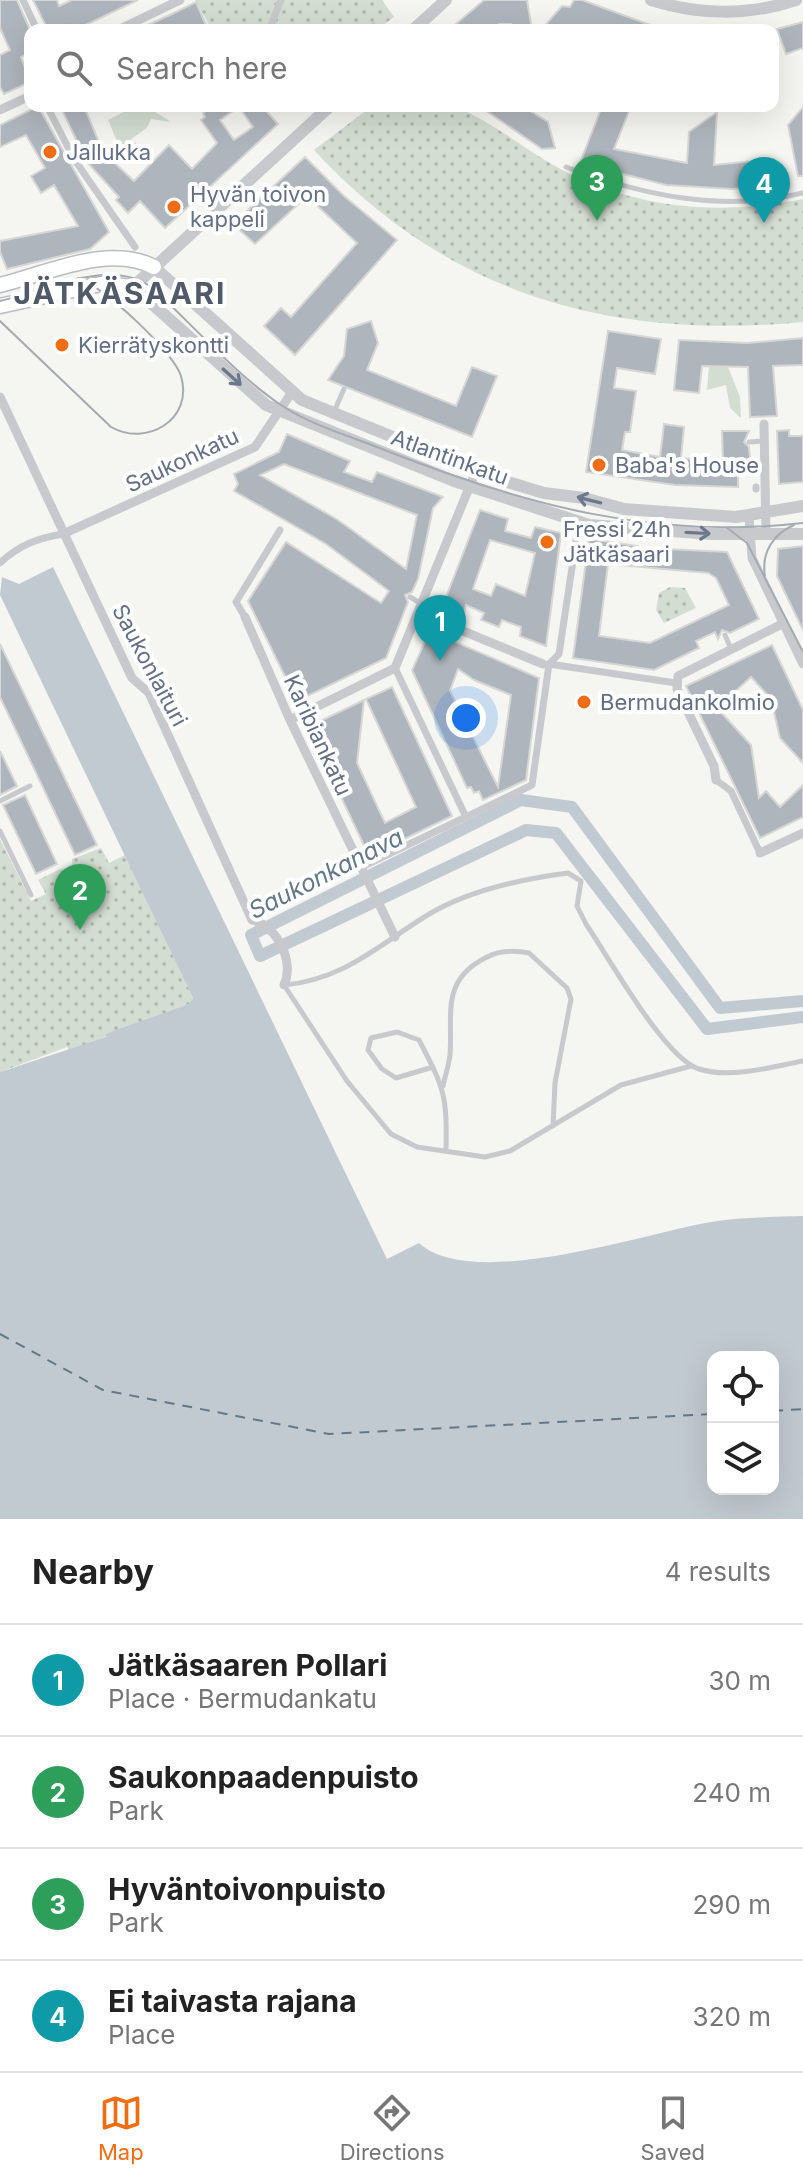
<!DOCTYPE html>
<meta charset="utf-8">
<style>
:root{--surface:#fff;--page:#f6f6f6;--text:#222;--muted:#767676;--line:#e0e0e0;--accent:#f06d16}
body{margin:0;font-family:Inter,sans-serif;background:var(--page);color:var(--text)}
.controls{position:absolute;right:24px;bottom:24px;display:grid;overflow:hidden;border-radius:16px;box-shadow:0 8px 32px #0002}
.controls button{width:72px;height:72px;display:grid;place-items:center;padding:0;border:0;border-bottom:2px solid var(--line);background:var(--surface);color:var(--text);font:40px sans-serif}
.you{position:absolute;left:466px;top:718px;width:28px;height:28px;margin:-20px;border:6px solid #fff;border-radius:50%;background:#1a73e8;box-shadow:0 0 0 12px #1a73e833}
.badge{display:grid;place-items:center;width:52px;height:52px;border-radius:50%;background:var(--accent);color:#fff;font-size:26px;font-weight:700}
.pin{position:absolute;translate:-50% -66px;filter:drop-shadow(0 2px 4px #0008)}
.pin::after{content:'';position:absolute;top:42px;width:28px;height:24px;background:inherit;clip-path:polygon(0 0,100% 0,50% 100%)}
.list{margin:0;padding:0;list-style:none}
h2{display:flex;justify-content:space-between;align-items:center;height:104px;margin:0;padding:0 32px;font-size:34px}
h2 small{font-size:26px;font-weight:400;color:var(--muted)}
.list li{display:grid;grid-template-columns:52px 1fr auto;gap:24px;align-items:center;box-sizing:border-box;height:112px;padding:0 32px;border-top:2px solid var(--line)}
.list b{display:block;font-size:30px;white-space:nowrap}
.list p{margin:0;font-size:26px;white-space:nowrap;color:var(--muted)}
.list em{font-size:26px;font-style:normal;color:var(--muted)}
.icon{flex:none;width:44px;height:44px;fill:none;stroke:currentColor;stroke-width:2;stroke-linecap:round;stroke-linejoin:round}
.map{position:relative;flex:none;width:803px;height:1519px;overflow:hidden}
.search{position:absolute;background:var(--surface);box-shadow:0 8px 32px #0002;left:24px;right:24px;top:24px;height:88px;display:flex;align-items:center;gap:20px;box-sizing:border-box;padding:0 28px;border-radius:16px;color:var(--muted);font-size:30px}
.sheet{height:552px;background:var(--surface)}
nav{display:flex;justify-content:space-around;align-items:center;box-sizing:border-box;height:112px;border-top:2px solid var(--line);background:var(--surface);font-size:22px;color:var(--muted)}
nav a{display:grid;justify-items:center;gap:4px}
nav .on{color:var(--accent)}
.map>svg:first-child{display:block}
</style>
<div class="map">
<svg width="803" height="1519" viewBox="0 0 803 1519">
<defs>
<pattern id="park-dots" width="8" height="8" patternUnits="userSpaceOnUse" patternTransform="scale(2)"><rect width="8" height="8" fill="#d4ddd2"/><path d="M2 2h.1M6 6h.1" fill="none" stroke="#afb7b0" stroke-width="1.8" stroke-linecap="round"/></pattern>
</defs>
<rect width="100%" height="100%" fill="#f5f5f1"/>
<path fill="#d4ddd2" d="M135 106H146L171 122 151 119 147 128 131 139 144 150 136 159 117 141 108 120Z
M709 366 728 367 740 397 741 418 730 408 726 385 707 390Z"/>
<path fill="url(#park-dots)" d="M195 0H382L394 17 377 30H212Z
M372 106C397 106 426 102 451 106 471 109 521 145 540 157 619 207 712 218 803 199V322C610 340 448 295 314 150Z
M670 587 685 588 696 608 664 623 656 610 659 593Z
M0 839 31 901 46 894 38 880 60 869 72 868V859L101 848 109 863 125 855 193 998 189 1004 70 1051 67 1047 0 1072Z"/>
<path fill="#c2cad1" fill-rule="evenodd" d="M53 567 387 1259 419 1243C471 1291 640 1235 705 1223 737 1217 771 1217 803 1216V1519H0V1072L109 1036 108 1033 189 1004 193 998 0 595 2 577 19 584ZM713 1357H773V1489H713Z"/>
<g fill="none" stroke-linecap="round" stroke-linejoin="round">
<path stroke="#c2cad1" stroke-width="12" d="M803 1001 720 1008 572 807 521 800 251 935 260 956 526 830 556 833 707 1029 803 1017"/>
<path stroke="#627889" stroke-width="2" stroke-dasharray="10 8" stroke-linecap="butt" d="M0 1334 103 1390 329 1434 713 1414
M773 1411 803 1409"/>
</g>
<path fill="#afb5bc" stroke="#d6d7d4" stroke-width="2" fill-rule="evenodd" d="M0 0H17L30 30V52L21 57 30 82 4 94 0 87V55L10 50 0 28Z
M33 0H57L59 6 72 0H138L75 30H48Z
M484 0H527L532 30H512L511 24H499L494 30H449Z
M574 0H582L664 30H541L562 6 570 7Z
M196 2 208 30H137L172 14Z
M803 22V48L786 54 777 29Z
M38 106 109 232 90 249 7 269 0 252V241L78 226 54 185 41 193 31 176 45 168 26 135 0 147V125Z
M60 106H84L103 152 134 181 169 145 192 169 217 143 201 120 205 117 203 113 213 106H262L278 124 165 228 140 201 128 213 116 200 119 197 87 162ZM239 107 253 127 234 140 220 120Z
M479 106H522L548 122 555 148 542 149Z
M612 106H631L614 149 687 163 689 132 717 112 714 165 774 159 780 184 732 189 666 185 580 163 601 109Z
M803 107V176H798L788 125Z
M305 157 344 196 397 240 295 355 264 326 281 308 291 317 357 243 307 196 255 244 233 224Z
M371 321 378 343 367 370 456 406 472 367 497 376 472 437 328 380 344 356 347 329Z
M608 331 661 339 655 374 617 368 614 388 636 391 630 432H625L622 450 660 457 664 424 684 427 681 458 723 461 722 431H749L744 442 749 447 750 459H738V487L675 485 586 472Z
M803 338V365L773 366 777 416 750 417 748 367 702 366 699 393 674 390 679 340 748 343Z
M789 430V436H803V482L779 484 777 431Z
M287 434 350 461 344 472 372 482 377 472 443 497 433 508 418 579 412 592 405 595 408 602 386 658 297 701 248 601 286 542 381 603 389 591 326 544 234 491 238 484 234 474 279 452ZM284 464 417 515 406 569 338 520 260 475Z
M480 510 508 519 505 531 531 538 535 527 561 533 546 646 520 636 521 627 502 620 499 627 481 620 484 613 466 605 464 613 443 605ZM490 540 535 553 525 596 496 584 491 596 473 589Z
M589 539 638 546V554L653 556 665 557 666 549 727 552 759 619 730 633 722 630 718 639 715 632 696 641 699 648 654 670 573 658ZM608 564 708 573 716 578 729 605 650 643 599 636Z
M803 546V630L777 576 778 549Z
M430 631 539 678 526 780 483 800 479 791 474 793 471 787 467 788 412 670ZM458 669 474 680 511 695 498 787 450 691Z
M0 644 97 845 75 855 0 697Z
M772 645 803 710V763L780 738 771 699 751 677 717 708 751 745 759 798 766 791 780 807 803 785V817L760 838 686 686Z
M392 687 452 816 369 856 308 727 364 700 357 763 385 823 416 807 366 699Z
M0 751 17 786 0 795Z
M25 795 57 864 36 874 3 805Z"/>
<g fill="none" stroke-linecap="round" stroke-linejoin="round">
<g stroke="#b9bcc2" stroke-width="17">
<path id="secondary" d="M0 285C46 274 109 243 154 267
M0 306 101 284 133 287"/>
</g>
<path stroke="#c7c9cd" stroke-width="5" d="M373 25 377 30
M566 167C642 195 723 213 803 193
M333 414 344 389
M749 442 763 441
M410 597 422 604
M725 635 731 649
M0 801 30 786
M0 831 31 895
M691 1066 621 1085 510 1151 485 1157 417 1147 391 1134 347 1081 284 985C343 980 379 945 426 916 466 891 522 879 568 873L581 881 577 906 586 924C608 956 664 1058 699 1069 731 1079 771 1067 803 1061
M433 1067 396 1078 382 1069 368 1050 371 1038 397 1032 419 1040C445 1090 447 1095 446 1151
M443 1086C445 1076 449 1065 450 1055 453 1014 440 980 487 957 501 950 514 950 529 953L567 988 571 999 555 1083 553 1126"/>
<path stroke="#c7c9cd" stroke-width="7" d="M23 0 37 30
M269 30 281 0
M47 106 74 159 135 247
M756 487V489
M0 563C19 545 38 538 63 534
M245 617 236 602 280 530
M549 664 559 654 577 534
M395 668 466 817
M716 780 731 791 760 853
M362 867 532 785 549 664 676 683"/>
<path stroke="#c7c9cd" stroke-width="9" d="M118 30 180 0
M0 110 30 96
M0 397 132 678 149 693 252 920C277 925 295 962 284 985
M764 424 766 535
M749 517 752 558 803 664
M63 534 255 447 292 392
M419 613 543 664
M245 617 290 720 395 937
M290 720 395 668 476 471
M716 780 714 766 677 689 678 676 784 623
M760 853 803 833"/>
<path stroke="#c7c9cd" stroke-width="12" d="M651 0C698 15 749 16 796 0
M413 30 446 0
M330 106 133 287 266 405 454 481 589 525 712 534H803
M154 267 302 400 491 477 544 493 584 498 624 509 736 517 803 506"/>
<use href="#secondary" stroke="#fff" stroke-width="14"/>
<path stroke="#a6aab1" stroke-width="2" d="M0 301C47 290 113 255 155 290 191 324 241 379 281 405 312 426 353 437 387 451 525 505 654 540 803 523
M0 321 111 427C146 447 194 420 181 376 174 352 102 285 78 278
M726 527 747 543 803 652
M765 576C761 553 773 534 794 525"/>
</g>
<defs><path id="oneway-shaft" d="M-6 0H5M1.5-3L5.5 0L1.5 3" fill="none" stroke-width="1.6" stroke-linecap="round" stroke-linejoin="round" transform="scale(2)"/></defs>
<g stroke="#6c788c">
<use href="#oneway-shaft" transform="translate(232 377) rotate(42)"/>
<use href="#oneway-shaft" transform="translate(589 500) rotate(-166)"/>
<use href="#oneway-shaft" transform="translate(698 533) rotate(3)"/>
</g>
<g fill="#f06d16" stroke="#fff" stroke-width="3">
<circle cx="50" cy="152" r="8"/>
<circle cx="174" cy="207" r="8"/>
<circle cx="62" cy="345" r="8"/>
<circle cx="599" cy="465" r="8"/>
<circle cx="547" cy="542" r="8"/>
<circle cx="584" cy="702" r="8"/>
</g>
<g text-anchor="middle" stroke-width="8" stroke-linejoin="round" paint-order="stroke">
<g font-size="22" fill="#626f85" stroke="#fff" text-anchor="start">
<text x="66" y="160">Jallukka</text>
<text x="190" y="202">Hyvän toivon<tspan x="190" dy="25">kappeli</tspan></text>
<text x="78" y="353">Kierrätyskontti</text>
<text x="615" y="473">Baba's House</text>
<text x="563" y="537">Fressi 24h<tspan x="563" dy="25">Jätkäsaari</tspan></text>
<text x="600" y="710">Bermudankolmio</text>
</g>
<g font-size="22" fill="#626f85" stroke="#fff">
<text transform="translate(450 457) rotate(20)" y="8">Atlantinkatu</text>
<text transform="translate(182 460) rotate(-25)" y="8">Saukonkatu</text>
<text transform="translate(150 665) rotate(62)" y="8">Saukonlaituri</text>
<text transform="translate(318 735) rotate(65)" y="8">Karibiankatu</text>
</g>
<g font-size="24" font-style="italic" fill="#627889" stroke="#fff">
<text transform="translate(326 874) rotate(-27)" y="8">Saukonkanava</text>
</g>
<g font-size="30" font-weight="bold" letter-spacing="2" fill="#505a69" stroke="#fff">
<text x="120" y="304">JÄTKÄSAARI</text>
</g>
</g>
</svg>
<div class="controls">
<button><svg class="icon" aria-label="locate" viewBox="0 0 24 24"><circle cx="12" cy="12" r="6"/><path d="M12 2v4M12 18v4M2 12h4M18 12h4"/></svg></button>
<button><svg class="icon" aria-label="layers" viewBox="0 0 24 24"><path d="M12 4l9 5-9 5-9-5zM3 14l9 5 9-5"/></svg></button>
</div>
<div class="you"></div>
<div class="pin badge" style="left:440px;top:661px;background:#0f9aa8">1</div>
<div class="pin badge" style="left:80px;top:930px;background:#2e9e5b">2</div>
<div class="pin badge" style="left:597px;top:221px;background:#2e9e5b">3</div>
<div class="pin badge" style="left:764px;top:223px;background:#0f9aa8">4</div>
<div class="search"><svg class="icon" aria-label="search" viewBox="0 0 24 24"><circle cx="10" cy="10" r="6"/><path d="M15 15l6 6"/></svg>Search here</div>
</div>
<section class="sheet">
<h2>Nearby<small>4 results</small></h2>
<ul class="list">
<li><span class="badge" style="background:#0f9aa8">1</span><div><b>Jätkäsaaren Pollari</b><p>Place · Bermudankatu</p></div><em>30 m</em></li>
<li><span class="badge" style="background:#2e9e5b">2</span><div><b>Saukonpaadenpuisto</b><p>Park</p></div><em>240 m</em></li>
<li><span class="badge" style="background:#2e9e5b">3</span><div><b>Hyväntoivonpuisto</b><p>Park</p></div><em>290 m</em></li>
<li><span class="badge" style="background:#0f9aa8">4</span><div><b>Ei taivasta rajana</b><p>Place</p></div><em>320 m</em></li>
</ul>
</section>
<nav>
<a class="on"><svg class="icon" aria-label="map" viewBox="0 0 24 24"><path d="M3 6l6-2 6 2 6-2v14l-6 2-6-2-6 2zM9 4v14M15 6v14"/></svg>Map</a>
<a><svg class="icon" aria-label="directions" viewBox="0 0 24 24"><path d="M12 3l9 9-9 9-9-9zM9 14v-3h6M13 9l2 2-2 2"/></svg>Directions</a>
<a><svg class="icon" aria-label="saved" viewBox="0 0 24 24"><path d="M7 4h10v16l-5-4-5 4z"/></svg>Saved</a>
</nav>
